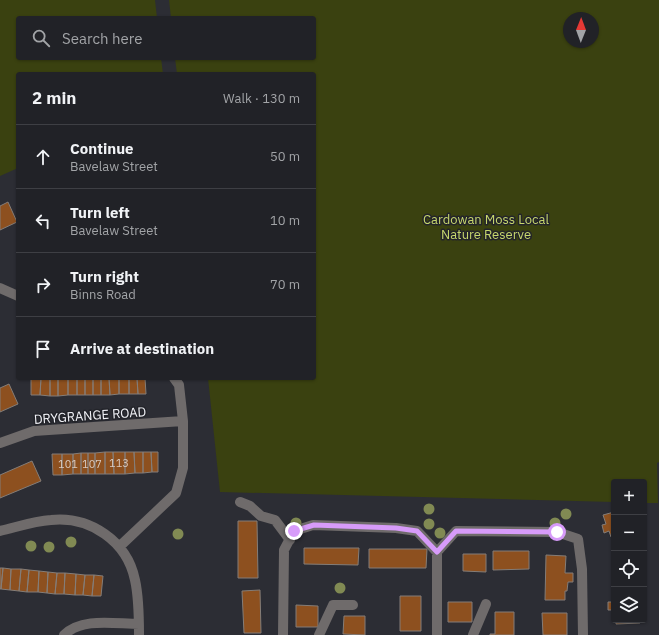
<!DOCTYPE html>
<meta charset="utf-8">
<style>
:root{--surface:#212227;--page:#2d2f33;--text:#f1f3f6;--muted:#a2a4a7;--line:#3e3f44}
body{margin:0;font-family:"IBM Plex Sans",sans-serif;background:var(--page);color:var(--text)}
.controls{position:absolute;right:12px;bottom:12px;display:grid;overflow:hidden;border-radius:4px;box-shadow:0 1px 3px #0004}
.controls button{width:36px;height:36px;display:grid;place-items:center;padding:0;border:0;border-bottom:1px solid var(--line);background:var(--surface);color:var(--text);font:20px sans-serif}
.compass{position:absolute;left:563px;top:12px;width:36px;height:36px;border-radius:50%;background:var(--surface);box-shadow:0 1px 3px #0004;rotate:1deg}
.stop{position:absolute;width:12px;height:12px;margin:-9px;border:3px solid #d79bf9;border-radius:50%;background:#fff}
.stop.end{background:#d79bf9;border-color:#fff;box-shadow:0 1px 4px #0008}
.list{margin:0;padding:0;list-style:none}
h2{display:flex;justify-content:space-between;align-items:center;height:52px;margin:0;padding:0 16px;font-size:17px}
h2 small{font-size:13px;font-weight:400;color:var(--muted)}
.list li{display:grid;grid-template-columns:26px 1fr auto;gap:12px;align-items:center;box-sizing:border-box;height:64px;padding:0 16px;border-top:1px solid var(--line)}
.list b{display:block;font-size:15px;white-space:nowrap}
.list p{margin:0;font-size:13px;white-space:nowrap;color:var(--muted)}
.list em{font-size:13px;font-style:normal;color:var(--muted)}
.icon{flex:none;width:22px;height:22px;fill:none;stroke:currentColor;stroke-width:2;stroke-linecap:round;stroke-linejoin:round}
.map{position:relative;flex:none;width:659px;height:635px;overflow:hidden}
.search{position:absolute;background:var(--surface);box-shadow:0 1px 3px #0004;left:16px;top:16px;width:300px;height:44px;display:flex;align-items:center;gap:10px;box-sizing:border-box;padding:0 14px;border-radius:4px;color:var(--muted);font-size:15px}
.panel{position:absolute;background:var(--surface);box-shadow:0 1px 3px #0004;left:16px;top:72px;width:300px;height:308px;border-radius:4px}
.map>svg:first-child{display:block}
</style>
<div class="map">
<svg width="659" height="635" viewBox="0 0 659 635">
<rect width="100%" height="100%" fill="#2c2d34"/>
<path fill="#3a4110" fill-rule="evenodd" d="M0 0H155L157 18H18V58H161L163 74H18V168L0 176Z
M169 0H659V462L657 463 658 503H644V482H614V502L220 492 208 378H314V74H177L175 58H314V18H171ZM569 18H593V42H569Z"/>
<path fill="#8d501f" stroke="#847d78" d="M8 202 17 222 0 230V206Z
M31 378H41L40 395H31Z
M41 378H50V396L40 395Z
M50 378H58V396H50Z
M58 378H68V395L58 396Z
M68 378H77V395H68Z
M77 378H85V395H77Z
M85 378H93V395H85Z
M93 378H101V395H93Z
M101 378H109L110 395H101Z
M109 378H119V394L110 395Z
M119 378H129V394H119Z
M129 378H137L138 394H129Z
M137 378H145L146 394H138Z
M9 384 18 404 0 412V388Z
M105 452V474H95V453Z
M105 452H113L114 474H105Z
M113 452H125V474H114Z
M125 452H134L135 473 125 474Z
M134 452H143V473H135Z
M143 452H151L152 472 143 473Z
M151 452H158V472H152Z
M81 453V474H73V454Z
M81 453H88V474H81Z
M88 453H95V474H88Z
M52 454H62V475H53Z
M62 454H73V474L62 475Z
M32 461 41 481 0 498V475Z
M614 512V536L611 537 609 531 604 533 602 525 606 524 603 515Z
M238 521H257L258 578H238Z
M304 548H359L358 565 304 564Z
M369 549H427L426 568H369Z
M493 551H529V569L493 570Z
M463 554H486V572L463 571Z
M546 555 566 556 565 573H573V582H568L567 591H565V600H545Z
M0 568H3L1 589H0Z
M3 568 11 569 10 590 1 589Z
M11 569H21L19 591 10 590Z
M21 569 29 570 27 592 19 591Z
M29 570 39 571 38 592H27Z
M39 571 48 572 47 593 38 592Z
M48 572 57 573 55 594 47 593Z
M57 573H65L64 594H55Z
M65 573 76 574 75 595 64 594Z
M76 574 85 575 83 595H75Z
M85 575H94L92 596 83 595Z
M94 575 103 576 101 596H92Z
M260 590 261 633H244L242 591Z
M612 594H614V617H613L612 610H608V602H612Z
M400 596H421V631H400Z
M448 602H472V622H448Z
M296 605 318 606V627H296Z
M495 612H514V635H490V634H495Z
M542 613H567V635H543Z
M344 616H365V635L343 634Z
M616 620H640V623L616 624Z"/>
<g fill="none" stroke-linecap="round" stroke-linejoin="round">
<path stroke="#6f6b6b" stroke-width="10" d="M0 288 18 296
M0 443 34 431 183 421
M240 502 250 506 261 516 275 520 290 540
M0 531C17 527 34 521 51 520 90 516 127 541 135 580 139 598 139 617 139 635
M119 547 176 493 183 468V421L179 385 174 378
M64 635C82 617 115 624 139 624
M283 635 284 550 294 531 313 525 396 528 417 531 437 552
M319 635 333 605H353
M437 635V552L456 531 557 532 578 539 582 569 583 635
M473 635 486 604"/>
</g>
<g fill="#818a53">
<circle cx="429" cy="509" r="5.5"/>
<circle cx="566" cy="514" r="5.5"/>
<circle cx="296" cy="523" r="5.5"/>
<circle cx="555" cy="523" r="5.5"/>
<circle cx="429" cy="524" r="5.5"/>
<circle cx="440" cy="533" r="5.5"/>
<circle cx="178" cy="534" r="5.5"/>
<circle cx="71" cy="542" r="5.5"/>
<circle cx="31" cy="546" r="5.5"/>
<circle cx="49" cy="547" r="5.5"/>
<circle cx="340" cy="588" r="5.5"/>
</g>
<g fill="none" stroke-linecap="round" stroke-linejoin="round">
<path stroke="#d79bf9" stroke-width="5" d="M294 531 314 525 396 528 417 531 437 552 456 531 557 532"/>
</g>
<g text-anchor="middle" stroke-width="3" stroke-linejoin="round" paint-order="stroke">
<g font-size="11" fill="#d8cac1">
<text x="119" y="467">113</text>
<text x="68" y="468">101</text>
<text x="92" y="468">107</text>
</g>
<g font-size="13" fill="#c7d76d" stroke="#23242a">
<text x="486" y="224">Cardowan Moss Local<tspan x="486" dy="15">Nature Reserve</tspan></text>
</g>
<g font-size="13" fill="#f1f2f7" stroke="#23242a">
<text transform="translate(90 415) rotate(-4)" y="5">DRYGRANGE ROAD</text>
</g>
</g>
</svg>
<div class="controls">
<button>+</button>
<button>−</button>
<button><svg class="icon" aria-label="locate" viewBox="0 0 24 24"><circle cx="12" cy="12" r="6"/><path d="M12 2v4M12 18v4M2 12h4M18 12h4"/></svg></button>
<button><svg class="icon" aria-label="layers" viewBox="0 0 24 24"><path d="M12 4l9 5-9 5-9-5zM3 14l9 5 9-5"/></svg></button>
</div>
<svg class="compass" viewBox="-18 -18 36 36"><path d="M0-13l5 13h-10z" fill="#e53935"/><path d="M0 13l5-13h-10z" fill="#a2a4a7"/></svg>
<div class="stop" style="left:557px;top:532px"></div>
<div class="stop end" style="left:294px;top:531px"></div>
<div class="search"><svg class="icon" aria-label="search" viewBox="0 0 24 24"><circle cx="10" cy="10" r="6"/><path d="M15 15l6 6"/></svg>Search here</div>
<section class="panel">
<h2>2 min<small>Walk · 130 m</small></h2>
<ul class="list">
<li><svg class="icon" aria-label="ahead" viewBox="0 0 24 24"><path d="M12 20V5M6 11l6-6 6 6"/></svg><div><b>Continue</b><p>Bavelaw Street</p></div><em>50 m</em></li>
<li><svg class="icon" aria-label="left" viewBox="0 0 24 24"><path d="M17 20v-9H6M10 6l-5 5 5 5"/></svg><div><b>Turn left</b><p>Bavelaw Street</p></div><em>10 m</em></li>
<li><svg class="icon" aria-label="right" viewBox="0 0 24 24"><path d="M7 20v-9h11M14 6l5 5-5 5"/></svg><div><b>Turn right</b><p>Binns Road</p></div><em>70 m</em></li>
<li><svg class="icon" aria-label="arrive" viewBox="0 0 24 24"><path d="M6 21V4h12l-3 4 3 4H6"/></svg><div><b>Arrive at destination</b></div></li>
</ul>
</section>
</div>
